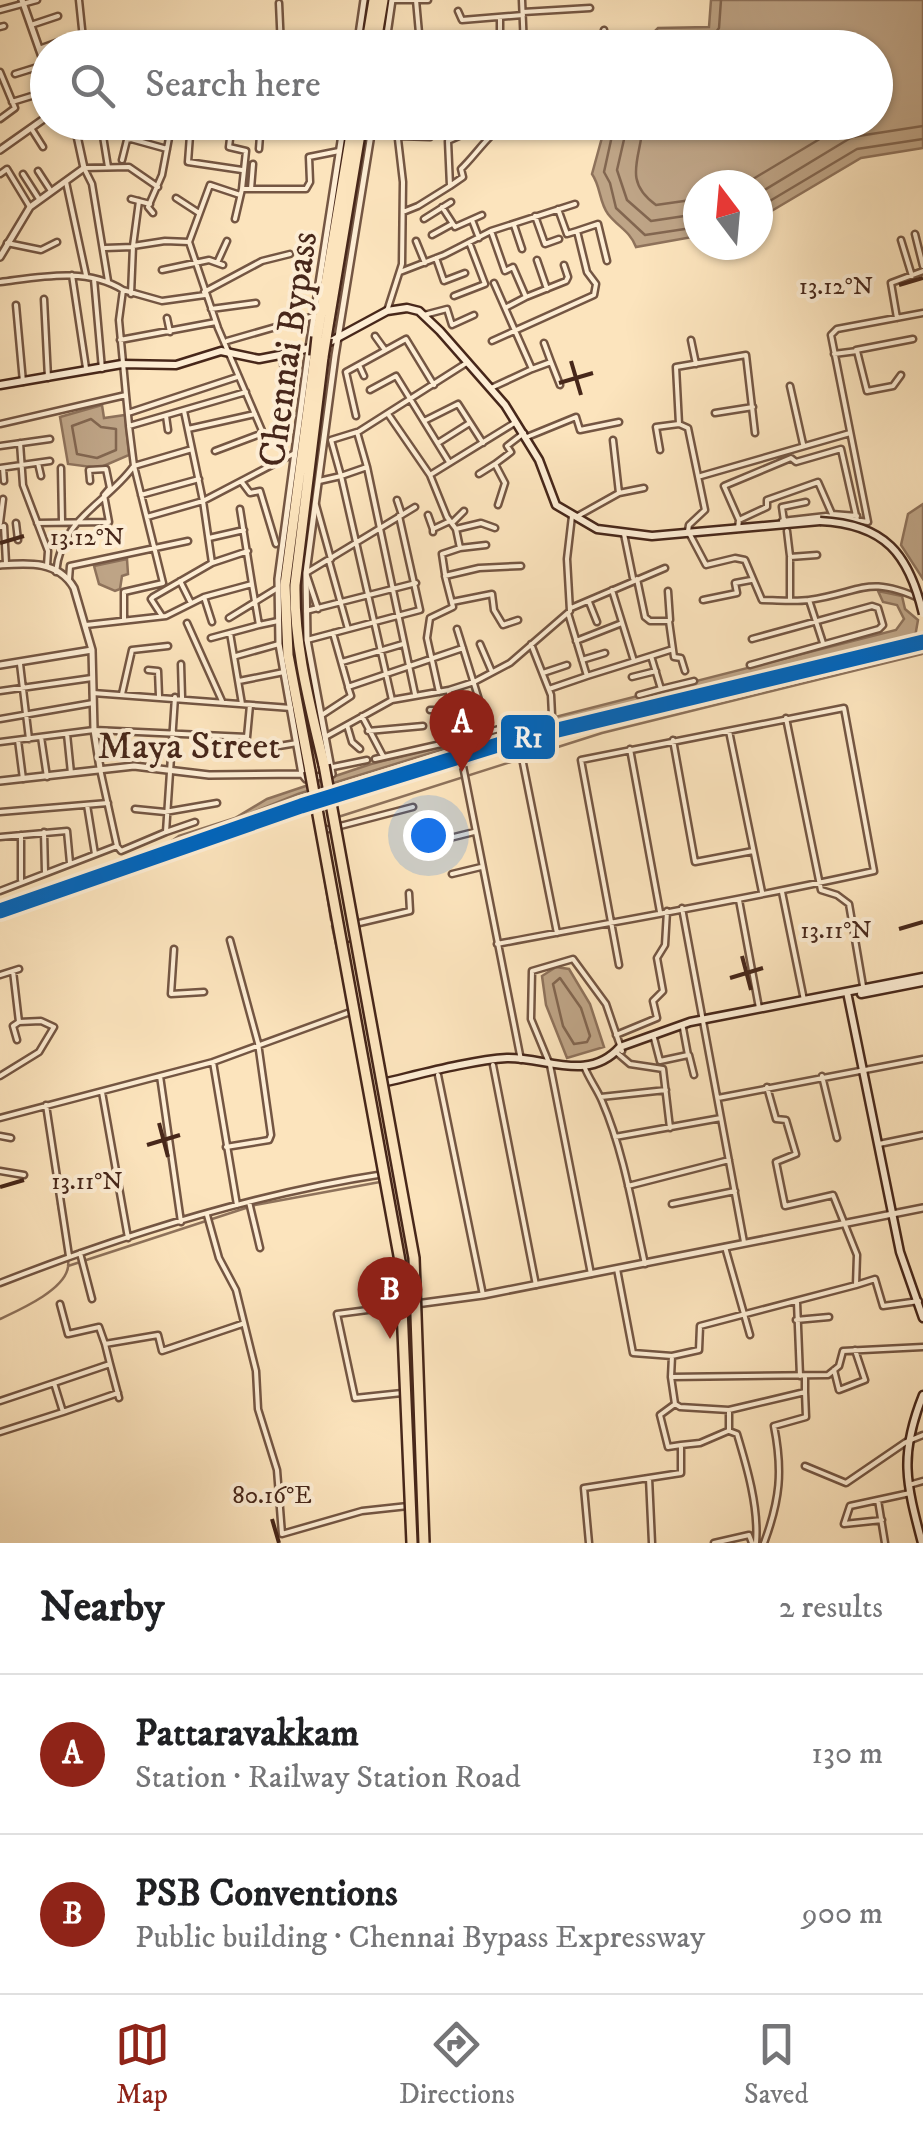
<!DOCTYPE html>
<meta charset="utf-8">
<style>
:root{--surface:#fff;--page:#f2f2f2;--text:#202124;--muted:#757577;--line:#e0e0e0;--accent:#8f2418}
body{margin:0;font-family:"IM FELL DW Pica",serif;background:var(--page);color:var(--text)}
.compass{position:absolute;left:683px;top:170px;width:90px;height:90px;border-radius:50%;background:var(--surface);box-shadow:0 2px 8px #0004;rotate:344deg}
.you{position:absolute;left:428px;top:835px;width:35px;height:35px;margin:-25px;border:8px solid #fff;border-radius:50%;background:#1a73e8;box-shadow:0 0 0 15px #1a73e833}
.badge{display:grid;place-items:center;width:65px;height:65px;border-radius:50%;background:var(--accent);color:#fff;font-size:32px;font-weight:700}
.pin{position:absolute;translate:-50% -82px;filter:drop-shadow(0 2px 5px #0008)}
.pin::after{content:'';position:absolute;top:52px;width:35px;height:30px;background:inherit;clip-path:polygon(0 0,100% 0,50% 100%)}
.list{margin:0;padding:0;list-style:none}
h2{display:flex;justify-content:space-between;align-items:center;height:130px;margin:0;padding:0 40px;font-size:42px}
h2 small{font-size:32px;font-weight:400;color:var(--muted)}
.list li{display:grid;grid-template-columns:65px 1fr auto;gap:30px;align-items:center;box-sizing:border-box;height:160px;padding:0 40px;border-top:2px solid var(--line)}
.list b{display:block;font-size:38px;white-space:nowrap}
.list p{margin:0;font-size:32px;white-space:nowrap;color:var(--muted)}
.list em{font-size:32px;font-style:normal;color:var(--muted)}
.icon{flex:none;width:55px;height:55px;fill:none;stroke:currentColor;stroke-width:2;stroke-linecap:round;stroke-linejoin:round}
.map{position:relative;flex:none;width:923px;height:1543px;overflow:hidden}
.search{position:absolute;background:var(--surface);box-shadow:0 2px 8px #0004;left:30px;right:30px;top:30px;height:110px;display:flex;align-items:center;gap:25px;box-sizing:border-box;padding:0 35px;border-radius:55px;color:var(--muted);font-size:38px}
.sheet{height:450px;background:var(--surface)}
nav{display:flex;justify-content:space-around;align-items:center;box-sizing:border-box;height:140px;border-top:2px solid var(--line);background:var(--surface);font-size:28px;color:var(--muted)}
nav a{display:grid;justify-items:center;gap:5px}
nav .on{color:var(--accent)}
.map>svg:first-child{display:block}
</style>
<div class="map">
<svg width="923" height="1543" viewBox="0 0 923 1543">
<rect width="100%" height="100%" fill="#fce4bd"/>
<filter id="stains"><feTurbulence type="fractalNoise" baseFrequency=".002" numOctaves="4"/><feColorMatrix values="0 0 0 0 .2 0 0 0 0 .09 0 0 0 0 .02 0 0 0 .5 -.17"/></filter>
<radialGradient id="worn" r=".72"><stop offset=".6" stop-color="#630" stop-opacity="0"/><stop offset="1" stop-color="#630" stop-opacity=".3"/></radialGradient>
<path fill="#bea486" stroke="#8e725b" stroke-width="2.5" d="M711 0H923V148L861 158 758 219V185H698V236L636 247C630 231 618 227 608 214 599 202 601 187 592 174L606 123 876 122V48L639 47 658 28 709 27Z
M102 405 104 418 125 415 129 455 99 468 68 464 60 417Z
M923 504V579L901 545 908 514Z
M127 559 128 574 122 576 120 589 115 591 99 584 94 566Z
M878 591 902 596 905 609 918 620 915 637 470 741 298 794 202 833 0 902 166 845 179 836 235 818 267 799 371 764 896 630 904 619 897 605 883 602Z
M556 967 569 969 590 1004 604 1047 567 1058 546 1005 542 976Z"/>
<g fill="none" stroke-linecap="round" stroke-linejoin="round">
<path stroke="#826650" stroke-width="2.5" d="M651 48 663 38 713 36 719 28 721 0
M615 122 604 172 610 183 616 208 645 235 698 227
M628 122 617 170 627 200 651 221 698 214
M643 122C642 157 621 180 656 205L698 199
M743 185 848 122
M758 194 852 137 923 126
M758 208 857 149 923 139
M91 419 101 427 116 429V450L97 458 77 454 72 426Z
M560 978 581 1008 590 1036 587 1042 574 1044 563 1026 553 984Z"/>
<path stroke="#8e725b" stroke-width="2.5" d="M338 817 602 733 922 654
M316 824 331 920
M332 926 346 990
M68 1266 255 1205 380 1182
M0 1319C19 1310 65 1290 68 1267 70 1248 61 1223 58 1204"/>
<g stroke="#745643" stroke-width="9">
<path id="minor" d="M79 0 84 48
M392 0H428
M416 0 420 44
M522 0 524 48
M279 3 281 48
M0 10 37 0
M458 11 462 20 523 15
M523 12 590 8
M500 17V35
M31 25 58 16
M0 27 4 26
M455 36 500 35 501 48
M523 36 561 37 613 44
M318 42 320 48
M431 47V48
M600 48 604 30
M39 49 64 40 66 48
M0 72 15 108 0 119
M15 74 44 65
M12 102 48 91
M191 122 188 162 242 170
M232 122 229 147 246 151 242 189
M295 122 296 127H301
M320 122V130
M31 128 43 147
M466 133 448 141 450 186 463 177 461 169C476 155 491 130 510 122
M262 134H282
M399 136 430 137
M259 149 261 122
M122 160 127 140 131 139 167 149
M253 164 251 189H306L310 182 309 157 339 151
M108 167 102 130 123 128
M38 171 51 191
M0 174 7 169 30 207
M23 174 39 199
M66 182 86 275
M176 198 199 213
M131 199 150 204
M442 207 455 227 482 215
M403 212 418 206 450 186
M153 213 148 207 162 175 172 122
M535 216 545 244 559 239
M235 219 242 189H251
M424 219 451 202
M472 220 479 238
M514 225 522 249
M577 231 598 224 607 261
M915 234 923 266
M432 235 452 224
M901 240 912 276
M416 241 425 263
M7 243 41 250 57 242
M133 246 139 201
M105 248 133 247
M436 258 444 281 465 273
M537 260 547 289
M217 263 227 241
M162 270 209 260 223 265
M400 272 444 255 491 231 575 204
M72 275 86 368
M94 279 102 369
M108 281 92 184 84 168 129 167 158 187
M0 282C41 277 86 267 123 290L119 320 126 395 0 424
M494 283 505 308
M123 290 162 301 205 295
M204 292 262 261 290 254
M131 294 133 246 165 241 189 242
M454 296 485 284 469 242
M526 297 566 281 568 277 564 265
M44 299 48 378
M16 305 23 382
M211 309 256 303
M387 311 402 264 403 182 396 122
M424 315 447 309 452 325 474 315
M167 318 170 332
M897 318 891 283 923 271
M375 336 385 350
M120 340 216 322
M691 340 696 364
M227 341 314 316
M492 341 594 295 596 284 587 272 577 231 567 234 558 209
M856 350 913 339
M282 354 287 398
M834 354 857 351 867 391 893 386 901 375
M551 362 560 385
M359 365 364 376
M532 369 551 362 544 343
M790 386 803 444
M491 388 532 369 505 308 526 297 513 267 505 271 491 231
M370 390 396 376 449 462
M126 395 129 425
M184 411 203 501 212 563
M128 413 237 377
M715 413 753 407
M388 414 430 475 516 422
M166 416 168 430
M356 416 346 372 406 339 434 385
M424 421 458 404 483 443
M188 429 255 414
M358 432 468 362
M755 433 746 355 676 367 679 424 688 428 705 510 689 525 688 531 706 565 735 558 745 560 762 600C777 600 794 602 809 600 863 592 867 574 923 600
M527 437 576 417 580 430 619 422
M613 440 619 493
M20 443 23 485 48 551 47 566
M438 443 468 424
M0 446 50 439
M660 450 656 427 679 424
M215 451 263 433 218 328 189 242 210 185 240 195
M38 463 41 476
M134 466 192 449
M367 467 341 476 331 440 357 432 367 467 415 694
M0 468 50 461
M3 468 4 481
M61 468 62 521
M479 474 495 464
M430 475 447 517 456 529 460 548 442 554 445 574
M701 476 850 433
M241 481 250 493 260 491 276 544
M319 481 341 476 392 700
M141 495 199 479
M397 500 402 515
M316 505 331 559
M498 505 505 483 495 464 511 452 507 446 524 433
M428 515 433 529
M147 517 203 501 293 454
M576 517 619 493 644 488
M739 520 767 507V500L818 482 832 514 857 516
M782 521 826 516 868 522 831 335 837 329 923 313
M784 521 782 507 806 502
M0 523 3 499
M16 523 18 540
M37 523 109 522 104 495 110 488 106 469 89 470 90 481
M452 523 464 511
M0 527 4 526 6 563
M738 528 739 520 724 486 791 458 796 462 841 449 857 520
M456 529 481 523 495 528
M787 531 790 556
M433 532V529L450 521
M624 534 633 578
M209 538 244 530
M460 548 486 545
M329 561 348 629
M56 572C62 517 105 505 133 467
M69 579 70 566 188 541
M637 579 645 617 650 621H669L674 657 681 658 685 671
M180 581 191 603
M252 584 259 625 278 621
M612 590 634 661
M668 591 670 620
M204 597 212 622
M703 600 737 593 735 583 751 580
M790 600V557L817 555
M809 600 823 643
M452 602 492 594 494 610 503 625 518 620
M589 602 597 622
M571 608 665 568
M318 609 306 573 415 507
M306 611 416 583
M568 613 587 676 651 656 661 689 639 695
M162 616 151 599 153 597 212 563 248 551
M229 618 276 589
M124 620V592L163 583 134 466 129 426 246 392
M187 623 222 701
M86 625 166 616 204 597 252 584 240 509
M457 629 489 732
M230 633 242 704
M333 633 348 686
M211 638 259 625
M307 640 420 610 399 516
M576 641 622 623
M480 644 492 672
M236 656 279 644
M651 656 670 650
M582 660 605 653
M342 662 403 644
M20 664 29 739
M181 664 182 697
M750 665 879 629 883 625 878 608 872 606 752 639
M148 670 158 671 159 696
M543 673 567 665
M632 677 656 671
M239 681 284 672
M549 689 587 676
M661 689 694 681
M0 691 92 678
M439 692 427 638 430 618 453 607 445 576 479 568 521 566
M93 693 291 708
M122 694 132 650 168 646
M430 710H450
M322 715 351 696 348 687 463 648
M362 716 383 756
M786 718 821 890 837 895 849 904 863 986
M0 719 93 703
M347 725 352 742 360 749
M368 731 423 726
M729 731 762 892
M67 734 71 773
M327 736 392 700 449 690 474 682 510 663 570 611 567 559 572 516
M41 737 47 777
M18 740 23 779
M673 740 695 862 753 851
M0 742 94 730 247 737 250 705
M450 742 552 715 551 695 531 644
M630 749 660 912
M249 751 297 743
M522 758 557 933
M375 759 450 742 449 690
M463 766 521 1060
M333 767 367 760
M100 769 117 846
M87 805 95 854
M135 809 165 812 217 803
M0 812 108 803
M321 831 413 807
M44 832 45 872
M166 832 195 822
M0 837 67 831 70 863
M446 839 474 832
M452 874 481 867
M21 880V835
M0 891 117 846 121 851 166 832 175 697
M782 892 804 1000
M739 900 759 1008
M682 908 744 1242
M355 924 410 911 409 893
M497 944C623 920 749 899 874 871L844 708 581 760 619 965
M174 949 171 994 204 992
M0 975 19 969
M616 1035 657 1018 653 1001 663 991 657 958 665 945 667 911
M654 1038 660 1061 688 1055 683 1028
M17 1040 13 1026 19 1022
M616 1052 630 1064 663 1069 670 1128
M689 1055 694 1075
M213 1062 237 1205
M493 1065 536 1285
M584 1066C589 1079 597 1089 602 1101 624 1152 633 1210 645 1264
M438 1075 483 1295
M0 1076 39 1052 54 1027 41 1021 19 1022 13 971
M160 1076 181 1222
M822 1076 837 1138
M102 1092 128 1238
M601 1097 666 1090
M718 1098 923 1059
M46 1105 69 1256
M0 1118 213 1062 353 1011
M0 1136 11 1138
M615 1137 721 1118
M879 1144 923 1135
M226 1147 269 1140 271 1135 258 1043 230 940
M0 1171 24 1175
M628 1186 729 1160
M249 1202 260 1248
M672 1204 735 1191
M207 1215 219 1258 236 1290 256 1371 258 1409 277 1470 282 1534 362 1511 408 1506
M725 1247 750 1335
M80 1253 92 1299
M617 1269 633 1353 672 1356 699 1350 700 1326 856 1285 857 1255 833 1195 785 1206 776 1162 796 1154 786 1120 776 1119 767 1087
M591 1274 550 1065 531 1019 532 971 573 959 606 1004 622 1051
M0 1283C123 1235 253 1194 384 1174
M856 1285 875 1279 883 1306 919 1301
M797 1302 800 1376
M60 1304 68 1334 99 1327 105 1344
M398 1306 337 1314 355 1398 402 1393
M796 1320 829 1317
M672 1356 671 1377 828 1375 839 1366 843 1351 923 1347
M110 1364 119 1398
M834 1370 839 1390 865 1380 855 1350
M671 1377 675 1404 680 1407 729 1410 805 1392V1378
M0 1401 54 1383
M729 1410V1431L737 1434C747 1467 759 1508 756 1543
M63 1412 118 1393
M0 1432 63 1412 54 1383 110 1364 105 1344 158 1335 162 1351 242 1324
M681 1445 700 1443 728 1431
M805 1466 846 1483 906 1442 923 1435
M649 1478 652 1543
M909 1485 923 1481
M878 1500 885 1543
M882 1520 844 1524 850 1506 910 1493
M589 1543 584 1488 681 1473V1445L668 1447 660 1415 675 1404
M714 1543 749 1535 752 1543
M764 1543C780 1500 783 1471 774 1426L806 1417 805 1392"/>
</g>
<g stroke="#745643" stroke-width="10">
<path id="tertiary" d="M22 0 48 74
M357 48 364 0
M385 48 392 0
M0 150 48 116
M0 257 30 207 84 168 74 122
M0 565C27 563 58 560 74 588L92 650 94 730 100 768
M0 665 92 650
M302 774 279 644 278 579 309 348 344 122
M0 781 134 766 209 775 302 774 306 779 332 774 307 640 306 573 335 356 373 122
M416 1304 483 1295 923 1208"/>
</g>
<g stroke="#47271a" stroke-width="11">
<path id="secondary" d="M0 385 122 364 176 365 221 351 259 359 285 354 326 344 387 311 407 308 419 311 440 331 505 405 539 460 556 505 597 529 652 536 820 521
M847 992 900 1252 923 1318
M861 994 923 982
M382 1083C417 1075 472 1060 507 1058 546 1057 588 1083 620 1047L690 1022 923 977
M922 1543C906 1482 899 1455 923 1395"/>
</g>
<g stroke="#47271a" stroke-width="12">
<path id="primary" d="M373 1062 411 1284
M403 1260 409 1316 413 1471"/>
</g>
<g stroke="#47271a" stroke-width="14">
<path id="trunk" d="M366 48 374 0
M375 48 383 0
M317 337 353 122
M326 338 362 122
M323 357 295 585C294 647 310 705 324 765
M310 771 288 655 285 585 315 356
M351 947 372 1063"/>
</g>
<use href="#minor" stroke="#fdedd4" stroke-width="4"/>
<use href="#tertiary" stroke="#fdedd4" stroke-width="5"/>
<use href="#secondary" stroke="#fdedd4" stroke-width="6"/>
<use href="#primary" stroke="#fce4bd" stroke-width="8"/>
<use href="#trunk" stroke="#fce4bd" stroke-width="9"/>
<g stroke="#47271a" stroke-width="11" stroke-linecap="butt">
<path id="secondary-bridge" d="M820 521C885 524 909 554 923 614"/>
</g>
<g stroke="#47271a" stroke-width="14" stroke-linecap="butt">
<path id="trunk-bridge" d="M315 356 317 337
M323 357 326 338
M324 765 414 1258 424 1543
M310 771 400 1261 412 1543"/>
</g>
<use href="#secondary-bridge" stroke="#fdedd4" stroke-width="6"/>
<use href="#trunk-bridge" stroke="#fce4bd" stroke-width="9"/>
<g stroke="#fdedd4" stroke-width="22">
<path id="rail-1" d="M0 911 301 806 504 743 923 642"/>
</g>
<use href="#rail-1" stroke="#0065bd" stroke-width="15"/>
</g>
<path fill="none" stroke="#47271a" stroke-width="4" d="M899 285 923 278M571 361 581 395M559 383 593 373M0 543 24 536M899 929 923 922M742 956 751 990M730 978 763 968M159 1123 168 1157M147 1145 180 1135M0 1187 24 1180M272 1519 279 1543"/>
<g text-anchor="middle" stroke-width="8" stroke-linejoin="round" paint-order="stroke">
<g font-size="38" fill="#47271a" stroke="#fdedd4">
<text transform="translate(287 349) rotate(-82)" y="13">Chennai Bypass</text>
<text x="189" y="758">Maya Street</text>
</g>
</g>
<g font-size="25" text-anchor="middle" fill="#47271a" stroke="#fdedd4" stroke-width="8" stroke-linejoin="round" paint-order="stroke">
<text x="836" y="294">13.12°N</text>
<text x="87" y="545">13.12°N</text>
<text x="836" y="938">13.11°N</text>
<text x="87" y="1189">13.11°N</text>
<text x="272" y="1503">80.16°E</text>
</g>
<rect stroke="#fdedd4" stroke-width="4" x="499" y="713" width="58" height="48" rx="10" fill="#0065bd"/>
<g font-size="28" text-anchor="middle" font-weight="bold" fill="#fff">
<text x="528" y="747">R1</text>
</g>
<rect width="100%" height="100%" filter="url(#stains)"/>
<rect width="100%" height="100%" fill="url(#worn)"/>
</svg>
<svg class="compass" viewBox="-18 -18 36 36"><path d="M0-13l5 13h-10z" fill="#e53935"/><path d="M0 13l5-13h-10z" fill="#757577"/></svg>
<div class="you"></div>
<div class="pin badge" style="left:462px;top:772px">A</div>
<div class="pin badge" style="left:390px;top:1339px">B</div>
<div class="search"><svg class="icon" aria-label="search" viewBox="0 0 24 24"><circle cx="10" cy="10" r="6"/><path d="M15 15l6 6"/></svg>Search here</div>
</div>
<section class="sheet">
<h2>Nearby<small>2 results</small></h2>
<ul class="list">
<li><span class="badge">A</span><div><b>Pattaravakkam</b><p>Station · Railway Station Road</p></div><em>130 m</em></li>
<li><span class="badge">B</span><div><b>PSB Conventions</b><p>Public building · Chennai Bypass Expressway</p></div><em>900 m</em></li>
</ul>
</section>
<nav>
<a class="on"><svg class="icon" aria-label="map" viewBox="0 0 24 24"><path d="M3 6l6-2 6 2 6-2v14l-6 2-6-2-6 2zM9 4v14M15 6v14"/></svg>Map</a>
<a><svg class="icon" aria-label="directions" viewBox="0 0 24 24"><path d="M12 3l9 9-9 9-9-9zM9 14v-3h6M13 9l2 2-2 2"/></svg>Directions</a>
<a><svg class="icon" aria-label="saved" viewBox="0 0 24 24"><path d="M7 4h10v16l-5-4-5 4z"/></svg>Saved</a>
</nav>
